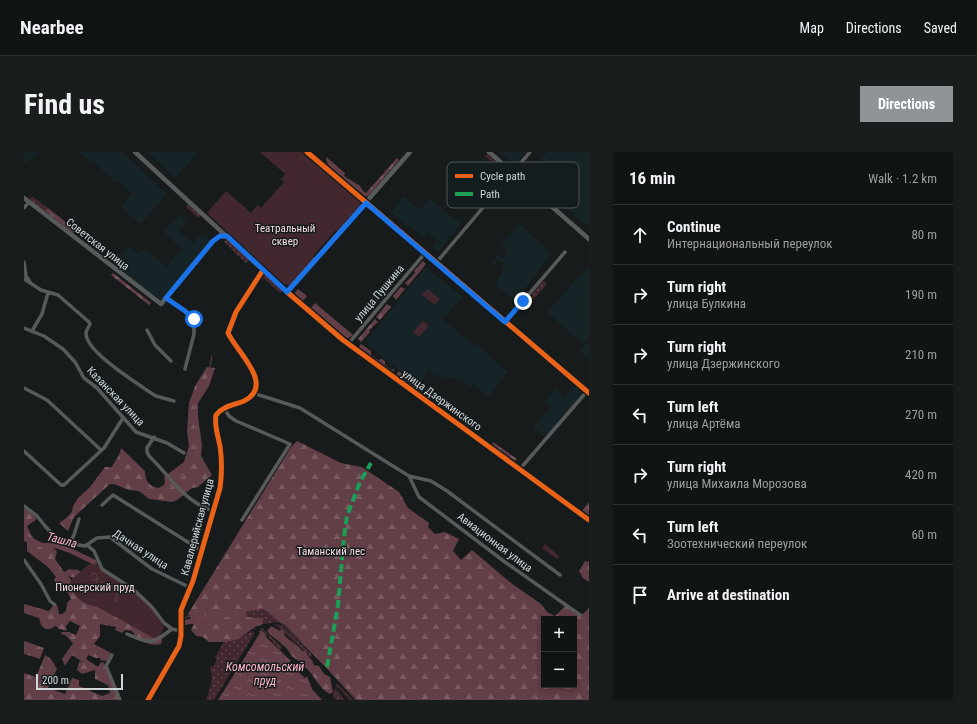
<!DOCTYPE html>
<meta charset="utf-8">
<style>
:root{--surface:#111415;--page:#1a1d1e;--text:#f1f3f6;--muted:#9c9ea0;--line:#303334;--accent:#8f9496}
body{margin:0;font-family:"Roboto Condensed",sans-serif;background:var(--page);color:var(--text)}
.controls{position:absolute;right:12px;bottom:12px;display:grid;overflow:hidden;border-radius:0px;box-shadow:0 2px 6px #0003}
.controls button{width:36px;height:36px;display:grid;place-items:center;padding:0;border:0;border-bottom:1px solid var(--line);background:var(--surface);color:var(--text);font:20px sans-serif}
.scale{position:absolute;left:12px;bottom:10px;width:87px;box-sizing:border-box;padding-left:4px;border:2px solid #d0d5d7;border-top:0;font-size:11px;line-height:14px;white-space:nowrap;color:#d0d5d7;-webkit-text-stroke:3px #151c1e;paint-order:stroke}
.stop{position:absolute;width:12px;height:12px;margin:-9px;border:3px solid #1a73e8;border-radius:50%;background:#fff}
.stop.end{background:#1a73e8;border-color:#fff;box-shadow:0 1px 4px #0008}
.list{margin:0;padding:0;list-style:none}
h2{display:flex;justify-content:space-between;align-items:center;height:52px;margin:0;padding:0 16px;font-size:17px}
h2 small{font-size:13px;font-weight:400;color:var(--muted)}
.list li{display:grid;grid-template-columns:26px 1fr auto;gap:12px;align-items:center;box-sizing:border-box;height:60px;padding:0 16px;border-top:1px solid var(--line)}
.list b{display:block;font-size:15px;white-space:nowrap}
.list p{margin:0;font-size:13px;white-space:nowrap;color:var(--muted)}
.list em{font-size:13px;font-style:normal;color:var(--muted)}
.icon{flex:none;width:22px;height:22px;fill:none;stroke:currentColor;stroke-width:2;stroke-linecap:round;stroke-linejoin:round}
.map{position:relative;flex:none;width:565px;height:548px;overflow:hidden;border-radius:0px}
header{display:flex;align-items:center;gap:24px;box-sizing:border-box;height:56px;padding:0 20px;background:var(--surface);border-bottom:1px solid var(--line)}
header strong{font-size:19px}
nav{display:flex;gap:22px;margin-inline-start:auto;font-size:14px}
.intro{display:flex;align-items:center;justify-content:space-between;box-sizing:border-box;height:96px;padding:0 24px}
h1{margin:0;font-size:28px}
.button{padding:10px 18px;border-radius:0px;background:var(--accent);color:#fff;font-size:14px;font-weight:700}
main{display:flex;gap:24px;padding:0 24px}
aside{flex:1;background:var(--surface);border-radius:0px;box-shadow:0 2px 6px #0003}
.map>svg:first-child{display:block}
</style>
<header>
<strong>Nearbee</strong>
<nav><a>Map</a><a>Directions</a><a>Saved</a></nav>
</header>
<div class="intro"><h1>Find us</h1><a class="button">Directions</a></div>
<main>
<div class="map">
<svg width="565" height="548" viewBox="0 0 565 548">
<defs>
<pattern id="grass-dots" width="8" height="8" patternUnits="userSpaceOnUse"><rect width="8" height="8" fill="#42282e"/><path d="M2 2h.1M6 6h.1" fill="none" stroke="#5c464c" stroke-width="1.8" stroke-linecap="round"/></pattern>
<pattern id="forest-firs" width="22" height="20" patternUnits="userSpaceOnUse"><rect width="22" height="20" fill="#623e46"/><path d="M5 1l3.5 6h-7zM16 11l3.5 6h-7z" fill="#775960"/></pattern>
<pattern id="water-ripples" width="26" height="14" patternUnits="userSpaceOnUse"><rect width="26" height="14" fill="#653f48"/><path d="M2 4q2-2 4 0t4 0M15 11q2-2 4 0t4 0" fill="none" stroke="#7a5a62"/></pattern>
</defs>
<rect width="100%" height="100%" fill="#171b1c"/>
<path fill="#162427" d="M0 0H16L0 12Z
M56 0H98L143 42 117 72 96 55 108 42 94 29 92 31 70 10 68 11 65 9 64 7Z
M123 0H174L152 26Z
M475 0H501L490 13Z
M523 0H565V75L499 19 507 10 512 14Z
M380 44 396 58 406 46 432 69 434 67 438 70 414 100 408 95 413 88 405 81 400 86 386 74 382 73 367 60Z
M154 64H156L159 66 162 71 155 79 169 91 176 83 181 84 188 90 140 147 136 148 132 147 89 111 105 93 112 102 116 99H125L142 115 158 97 142 82 140 79Z
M495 72 528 101 491 149 471 132 479 120V111L474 107 470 114 467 112 474 102 478 106 481 104 479 102 483 98 477 93Z
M565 114V186L559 192 523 160Z
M402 115 439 145 419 167 449 193 451 191 484 220 464 245 449 232 447 235 432 227 431 228 427 225 422 226 404 220 394 233 344 193 343 187Z
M562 191 565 193V203L563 205 555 199Z
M551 232 558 238V243L522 285 509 275 527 255 521 249 531 237 540 245Z"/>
<path fill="url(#grass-dots)" d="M8 44 24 56 20 61 5 49Z
M164 52 177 64 174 66 162 55Z
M202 87 225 108 222 111 200 90Z
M240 123H241L259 138 256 141 238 125Z
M519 129 523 132 510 147 507 144Z
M358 140 360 142 350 155 347 153Z
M240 457 248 463 255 470 239 472V466L223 465 221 460Z
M250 472 257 473 288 503 286 505 273 492Z
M237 475 258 495 256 498C250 492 242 480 236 477Z
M228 479 231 481 190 548H182C186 536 190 528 186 516L187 514 189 515 193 507 191 506 200 489 210 488Z
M313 531 328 547V548H325L314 535 313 537 312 534Z
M311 536 321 548H312L309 545Z"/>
<path fill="url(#forest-firs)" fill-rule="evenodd" d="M302 5 321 21 320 24 336 34 339 39 342 41 373 6 375 8 344 44H340C334 40 309 20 305 14 303 11 302 8 302 5Z
M24 56 43 71 41 74 44 71 52 77 49 81 21 59Z
M399 109 402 112 384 134 381 131 391 121 390 119Z
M89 121 127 151 125 153 87 123Z
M377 135 381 137 372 148 369 144Z
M274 137 283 144 278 150 270 142Z
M291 151 329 183 325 186H321L308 177 286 157Z
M363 152 367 155 356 168 352 165Z
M351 167 354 170 345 178 346 180 337 190 334 187Z
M337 192 347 199V203L354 208 358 207 361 209V213L367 218 371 217 367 222 333 197Z
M183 215 191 216 185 234 174 251V265L178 293 177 304 188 323 174 335 168 336 153 348 148 350 125 347 115 339 105 338 90 332H86L50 365 44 379 35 371 41 367 48 360 49 354 54 346 66 335 81 315H88C91 308 96 304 97 296L121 319C121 329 125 334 134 336L140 333 141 329 140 325 160 310 165 294 163 280 165 251 171 234Z
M375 219C381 224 383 234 393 233L389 239 370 225Z
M273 289 317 311 338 315 375 340 384 356 405 371 404 375 411 382 421 380 435 387 429 399 437 408 448 398 487 431 517 452 523 460 531 464 541 454 552 462H559L565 456V548H333L304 517 260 472 255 470 248 463 240 457 221 460 223 465 239 466V472L231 475 214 487 203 490H185L179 485 172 484 167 478 170 472 164 462 267 295ZM520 467H550V533H520Z
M469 290 493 307 490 311 467 294Z
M565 350V366L557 360Z
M1 356 13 367 3 374C6 381 9 387 15 391 21 395 28 394 33 399L31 407 40 420 45 417 51 418 52 417 57 420 50 426 44 424 47 428H49L65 451 136 485 138 488 137 492C126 495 113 488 108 479L101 478 98 481 91 478 92 475 76 472V484L70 492 87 501 83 509 76 508 77 506H72L64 503 62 507 74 515 77 510 80 511 95 548H0V521L12 525 21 503 27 507 33 517 24 536 41 542 48 526 55 528V534L78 544 86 541 84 533 71 527V518L58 522 53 518 55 510 61 509H57L48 503 41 514 38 507 49 491 41 483 37 482 38 480H45L52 483 56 474 46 469 42 474 43 479 35 477 32 474 26 477H21L17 473 15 466 0 461V452L25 459 30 452 34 455 35 462H38L42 459 43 451 47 447 40 434H33L30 428 32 425 25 416 3 399V390L0 389V358Z
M561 409 565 410V430L559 426 555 419Z
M247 474 256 479 258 477 261 481 260 483C266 490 273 491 278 499H281C284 505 289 508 290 513L295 514 300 522 306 525 309 540 306 542C296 537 292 527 285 519 281 514 275 509 269 505 266 503 266 500 263 497 257 490 249 486 243 479Z
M0 489 20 496 16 507 0 502Z"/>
<path fill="#42282e" d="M236 0H280L337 50 336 53 313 79H311L289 104 290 106 266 133 260 132 258 130 183 61 202 39 227 61 233 53 237 56 260 30 257 27 261 22Z
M463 2 483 19 481 21 461 4Z
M403 137 416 147 411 153 398 143Z
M399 169 405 174 395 185 389 180Z
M521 392 535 404 533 407 518 396Z
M71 407 74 414 116 444 130 460 140 475 133 488 72 454C57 453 53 444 45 434L47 428Z"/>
<path fill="url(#water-ripples)" d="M235 479C241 479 241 482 243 486L267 509 265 511 281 526 283 524 288 537 298 548H194L236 481Z"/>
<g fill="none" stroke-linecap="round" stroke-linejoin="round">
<path stroke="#653f48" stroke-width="1" d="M48 365 59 350 78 330 93 328 117 332 132 339 144 337 155 330 163 318 171 292 170 251 184 224 188 204
M66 425 69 421 72 422 73 425
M72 427 75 426 73 428
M67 428H72
M73 429 72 431 73 433
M77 431 80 429
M76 433 77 432
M85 434 89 435 93 439
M93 443V440
M93 445 91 448 94 449
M208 462 210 463
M212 464 231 477
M159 469 162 465 242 456 302 515 332 548
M510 548 517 515"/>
<path stroke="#653f48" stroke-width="5" d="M0 385 17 393 33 394 47 399 70 410
M158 471 213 461"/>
<path stroke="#585a5a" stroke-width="3.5" d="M283 0 565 241
M0 56 5 50
M0 110 2 124 6 130
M412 111 506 0
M0 127 17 138 34 143 65 170 66 172C65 175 62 178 62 181 61 199 110 229 124 239L132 244 150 249
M263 140 319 188 565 368
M142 146 161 159 170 167V182L161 217
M481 170 541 100
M0 176 20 184 39 197 51 210 60 226 73 236 112 280 143 291 160 301
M123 178 131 193 147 209
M8 179 18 162 24 141
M324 192 401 101
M0 236 23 248 77 298
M229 241 276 256 385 324 407 329 423 339 536 423
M200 256 205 264 212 269 266 292 218 368
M130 285 123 296V300L125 304C147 325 159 349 189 359
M0 299 37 333H40L80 296 99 266
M496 317 565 237
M385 324 395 345 481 410 556 463
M78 353 89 343 178 399
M0 354 13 364 21 374 30 384 38 388 49 392 61 394 73 386 86 385 128 417 167 436
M46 391 50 383 55 367
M63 393 70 399 78 417 109 437 128 455 140 471 148 477 156 479
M0 408 17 432 26 449 31 453
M103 482C127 492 127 493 148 477
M88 503 82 514 96 548
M124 548 155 494 157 484V458L169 429 196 336C198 322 198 308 196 294 194 284 190 273 192 263 199 254 210 253 220 249 252 233 212 199 204 181L212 160 239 118"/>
<path stroke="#585b5c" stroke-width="4.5" d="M111 0 263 140 386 0
M465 0 565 87
M0 46 137 152 189 89 196 84H203"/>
<path stroke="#1a9f57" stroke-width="4" stroke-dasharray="8 4" stroke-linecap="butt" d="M303 515 314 453 320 385 323 364 336 330 347 311"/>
<g stroke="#151c1e" stroke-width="8">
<path id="cycleway" d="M283 0 565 241
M263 140 319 188 565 368
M124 548 155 494 157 484V458L169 429 196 336C198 322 198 308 196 294 194 284 190 273 192 263 199 254 210 253 220 249 252 233 212 199 204 181L212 160 239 118"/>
</g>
<use href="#cycleway" stroke="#ea6118" stroke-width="5"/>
</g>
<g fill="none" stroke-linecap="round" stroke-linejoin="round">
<path stroke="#1a73e8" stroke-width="5" d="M170 167 161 159 142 146 189 89 196 84H203L263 140 342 51 481 170 499 149"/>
</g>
<g text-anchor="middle" stroke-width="3" stroke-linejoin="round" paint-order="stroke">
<g font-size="11" fill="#f9dadf" stroke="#151c1e">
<text x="261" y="80">Театральный<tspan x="261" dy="13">сквер</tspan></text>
<text x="307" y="403">Таманский лес</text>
<text x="71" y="439">Пионерский пруд</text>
</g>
<g font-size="11" fill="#d0d5d7" stroke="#151c1e">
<text transform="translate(74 92) rotate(38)" y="4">Советская улица</text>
<text transform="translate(355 141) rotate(-50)" y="4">улица Пушкина</text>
<text transform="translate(92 244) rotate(46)" y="4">Казанская улица</text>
<text transform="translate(418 248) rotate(36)" y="4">улица Дзержинского</text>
<text transform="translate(173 375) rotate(-75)" y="4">Кавалерийская улица</text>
<text transform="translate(471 390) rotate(37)" y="4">Авиационная улица</text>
<text transform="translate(117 397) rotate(33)" y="4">Дачная улица</text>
</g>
<g font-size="12" font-style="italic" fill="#ffb4c3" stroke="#151c1e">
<text transform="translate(38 388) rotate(15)" y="4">Ташла</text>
<text x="241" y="519">Комсомольский<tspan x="241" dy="14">пруд</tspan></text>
</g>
</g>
<rect x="423" y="10" width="132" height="46" rx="6" fill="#151c1e" stroke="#4d5456" stroke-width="1"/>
<rect x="431" y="22" width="18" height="4" fill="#ea6118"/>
<rect x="431" y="40" width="18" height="4" fill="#1a9f57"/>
<g font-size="11" fill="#d0d5d7">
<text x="456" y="28">Cycle path</text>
<text x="456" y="46">Path</text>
</g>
</svg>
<div class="controls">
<button>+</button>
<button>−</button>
</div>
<div class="scale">200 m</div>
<div class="stop" style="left:170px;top:167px"></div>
<div class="stop end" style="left:499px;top:149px"></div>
</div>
<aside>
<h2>16 min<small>Walk · 1.2 km</small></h2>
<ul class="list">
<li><svg class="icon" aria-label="ahead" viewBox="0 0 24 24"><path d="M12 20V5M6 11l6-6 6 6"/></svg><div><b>Continue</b><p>Интернациональный переулок</p></div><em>80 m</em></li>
<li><svg class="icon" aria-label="right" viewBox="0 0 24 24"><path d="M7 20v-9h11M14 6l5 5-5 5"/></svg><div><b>Turn right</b><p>улица Булкина</p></div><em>190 m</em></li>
<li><svg class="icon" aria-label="right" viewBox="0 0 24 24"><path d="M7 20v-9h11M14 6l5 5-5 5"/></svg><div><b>Turn right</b><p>улица Дзержинского</p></div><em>210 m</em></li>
<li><svg class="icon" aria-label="left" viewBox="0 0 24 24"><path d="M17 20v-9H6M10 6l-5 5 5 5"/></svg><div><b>Turn left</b><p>улица Артёма</p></div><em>270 m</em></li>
<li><svg class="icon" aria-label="right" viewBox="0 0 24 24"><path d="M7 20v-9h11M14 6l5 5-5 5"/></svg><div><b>Turn right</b><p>улица Михаила Морозова</p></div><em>420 m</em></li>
<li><svg class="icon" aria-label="left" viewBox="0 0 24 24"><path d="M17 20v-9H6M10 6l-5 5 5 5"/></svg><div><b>Turn left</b><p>Зоотехнический переулок</p></div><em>60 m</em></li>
<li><svg class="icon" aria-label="arrive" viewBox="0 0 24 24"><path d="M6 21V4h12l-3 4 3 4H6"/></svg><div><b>Arrive at destination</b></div></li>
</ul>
</aside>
</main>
